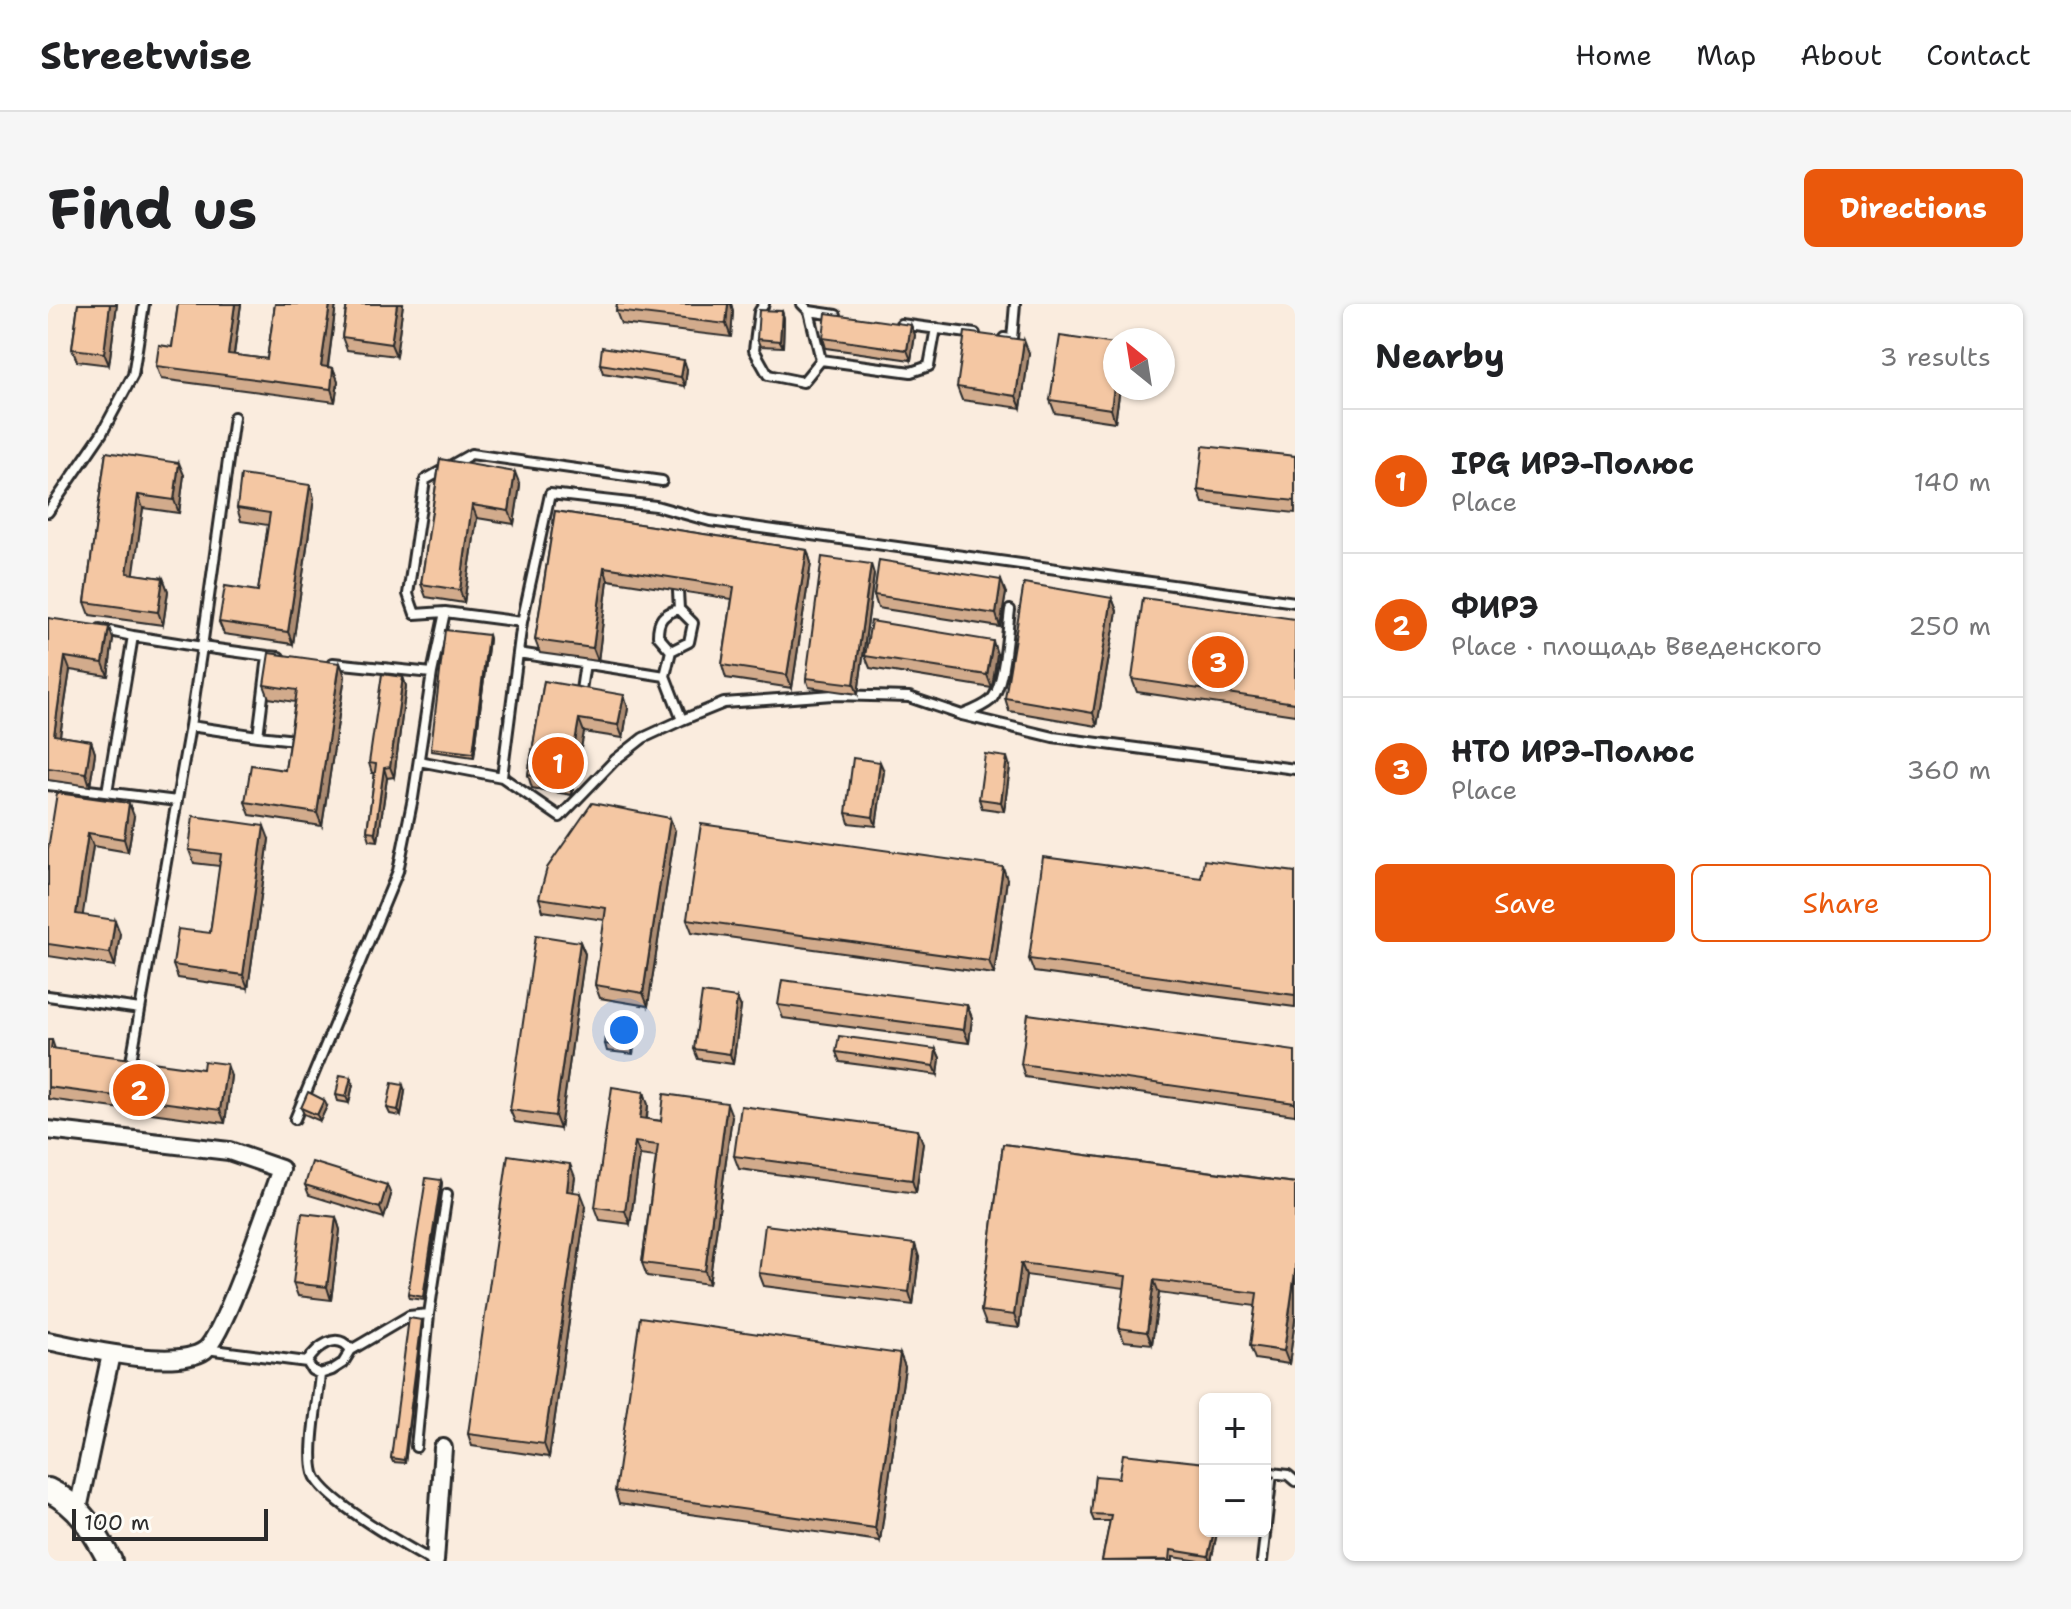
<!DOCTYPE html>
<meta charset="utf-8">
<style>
:root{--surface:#fff;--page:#f6f6f6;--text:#202124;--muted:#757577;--line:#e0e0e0;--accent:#ea580c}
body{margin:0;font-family:"Shantell Sans",sans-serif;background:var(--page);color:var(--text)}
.controls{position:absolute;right:24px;bottom:24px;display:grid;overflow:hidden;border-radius:12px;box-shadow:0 2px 6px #0004}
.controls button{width:72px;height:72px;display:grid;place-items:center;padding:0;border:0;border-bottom:2px solid var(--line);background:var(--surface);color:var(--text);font:40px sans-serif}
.compass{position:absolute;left:1055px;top:24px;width:72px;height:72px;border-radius:50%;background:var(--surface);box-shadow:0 2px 6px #0004;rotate:330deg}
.scale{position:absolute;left:24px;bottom:20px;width:196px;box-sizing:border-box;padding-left:8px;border:4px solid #2b2b2b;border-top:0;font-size:22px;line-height:28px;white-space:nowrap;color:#2b2b2b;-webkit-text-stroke:6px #fdfcf7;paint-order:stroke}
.you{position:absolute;left:576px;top:726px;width:28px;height:28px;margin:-20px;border:6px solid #fff;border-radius:50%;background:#1a73e8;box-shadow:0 0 0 12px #1a73e833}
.badge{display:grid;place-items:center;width:52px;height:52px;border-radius:50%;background:var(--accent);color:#fff;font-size:26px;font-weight:700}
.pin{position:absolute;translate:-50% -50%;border:4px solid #fff;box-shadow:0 2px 8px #0006}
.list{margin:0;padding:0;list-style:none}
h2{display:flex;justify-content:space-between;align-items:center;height:104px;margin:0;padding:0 32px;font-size:34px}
h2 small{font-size:26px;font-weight:400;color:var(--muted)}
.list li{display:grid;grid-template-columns:52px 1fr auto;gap:24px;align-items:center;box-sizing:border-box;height:144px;padding:0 32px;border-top:2px solid var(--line)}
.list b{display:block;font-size:30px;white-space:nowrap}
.list p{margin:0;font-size:26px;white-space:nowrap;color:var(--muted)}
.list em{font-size:26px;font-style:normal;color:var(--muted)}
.actions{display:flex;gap:16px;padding:24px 32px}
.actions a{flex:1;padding:18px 0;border:2px solid var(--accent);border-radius:12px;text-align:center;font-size:28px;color:var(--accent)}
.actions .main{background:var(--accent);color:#fff}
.map{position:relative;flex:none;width:1247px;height:1257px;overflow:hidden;border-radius:12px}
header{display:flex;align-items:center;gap:48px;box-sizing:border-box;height:112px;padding:0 40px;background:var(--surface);border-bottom:2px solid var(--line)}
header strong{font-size:38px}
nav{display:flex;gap:44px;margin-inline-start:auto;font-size:28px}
.intro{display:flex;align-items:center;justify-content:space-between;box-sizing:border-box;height:192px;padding:0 48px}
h1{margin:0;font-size:56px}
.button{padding:20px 36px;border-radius:12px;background:var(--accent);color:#fff;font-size:28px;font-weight:700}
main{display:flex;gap:48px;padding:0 48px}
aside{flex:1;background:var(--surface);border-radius:12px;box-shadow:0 2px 6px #0004}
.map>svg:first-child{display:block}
</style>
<header>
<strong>Streetwise</strong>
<nav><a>Home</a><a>Map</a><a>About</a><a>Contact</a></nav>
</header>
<div class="intro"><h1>Find us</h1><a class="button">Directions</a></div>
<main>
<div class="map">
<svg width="1247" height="1257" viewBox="0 0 1247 1257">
<rect width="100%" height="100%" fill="#faecde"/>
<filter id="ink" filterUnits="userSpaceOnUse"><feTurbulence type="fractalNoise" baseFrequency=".0125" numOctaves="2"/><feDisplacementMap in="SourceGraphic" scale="16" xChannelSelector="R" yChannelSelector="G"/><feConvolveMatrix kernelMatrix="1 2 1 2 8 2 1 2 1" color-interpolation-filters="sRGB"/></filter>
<g filter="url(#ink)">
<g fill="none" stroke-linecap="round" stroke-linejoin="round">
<g stroke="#2b2b2b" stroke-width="14">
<path id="lane" d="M716 0 711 8 706 46 720 71 755 78 773 56 863 68 881 62 888 24
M754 0 761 7 788 11
M761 7 773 56
M853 20 927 30
M956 34 964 35 967 0
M0 208 54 129 85 71 96 0
M630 287 631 305 645 319 641 338 623 347 617 372 634 416 676 399 785 391 786 387
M397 308 367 310 360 290 377 176 423 150 614 177
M52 325 85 332
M623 347 610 332C610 315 615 310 631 305
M470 349 617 372
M231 353 220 352 210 432 248 436
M285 359 384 369 397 308 474 318
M785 391 861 393 914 411C924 407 935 403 943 396 957 381 959 327 962 306
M532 393 537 359
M914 411 1005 433 1247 465
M142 422 154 343 220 352
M371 457 454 473 512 513 567 456 595 434 634 416
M454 473 474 318 502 190 608 202 662 217 1247 298
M0 481 129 497
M59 488 85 332 154 343 186 113
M0 692 92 705
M82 763 142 422 210 432
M247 815 350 567 365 494 384 369
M158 1045 259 1058 264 1066 272 1070 284 1066 295 1059 303 1046 361 1012 381 1010 399 890
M259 1058C269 1043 289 1026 303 1046
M272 1070C270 1095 260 1146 266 1169 273 1195 359 1243 384 1257
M368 1143 381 1010
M1214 1257 1224 1169 1240 1171 1247 1177"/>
</g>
<g stroke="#2b2b2b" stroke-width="22">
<path id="street" d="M0 826 181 847 233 865C221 897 177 1030 157 1046 128 1067 34 1044 0 1037
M30 1205 63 1050
M387 1257 395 1144"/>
</g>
<g stroke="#2b2b2b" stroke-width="28">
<path id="secondary" d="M0 1186C32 1201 46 1227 62 1257"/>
</g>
<use href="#lane" stroke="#fdfcf7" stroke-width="8"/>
<use href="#street" stroke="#fdfcf7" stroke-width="16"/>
<use href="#secondary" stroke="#fdfcf7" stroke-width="22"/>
</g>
<path fill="#d2ab8c" stroke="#2b2b2b" stroke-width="2" d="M30 0H69L61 61 29 57 24 45Z
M130 0H193L186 51 219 55 227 0H288L280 63 285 64 290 77 287 98 113 75 108 62 124 43Z
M299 0H355L348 52 299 46 294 33Z
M569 0H683L685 7 683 33 573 20 568 7Z
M734 7 736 14 735 43 712 42 709 35Z
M863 21 867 31 863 56 778 44 775 34Z
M981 49 973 104 914 96 909 83Z
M552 60 639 65 637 82 555 69Z
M1067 84H1072L1067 118 1007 109 1002 96Z
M58 148 136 171 131 209 95 204 85 270 115 274 120 287 115 321 42 311 37 298Z
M1247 152V209L1155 199 1150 186Z
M392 155 472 181 466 220 429 214 416 299 378 293 373 280Z
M262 181 266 194 245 340 176 330 171 318 210 287 220 221 193 217 189 204Z
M507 207 759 246 763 259 744 384 678 374 674 361 684 295 560 276 550 357 492 349 487 336Z
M826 270 810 390 761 383 758 374Z
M958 289 952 323 830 304 826 291Z
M1064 294 1069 307 1049 422 961 407 957 394Z
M0 314 65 335 60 372 22 366 12 432 43 437 47 449 42 482 0 476Z
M1247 315V411L1089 388 1084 375Z
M440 331 441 335 426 453 384 447 383 444Z
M949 350 944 384 822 364 817 352Z
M292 359 297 372 274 522 202 511 197 498 237 466 247 398 221 394 216 381Z
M355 373 358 382 346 473 339 474 330 537 322 536 319 527 327 469H324L321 459Z
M496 377 580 404 575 434 536 428 524 491 484 484 480 471Z
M962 463 956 507 934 504 931 495Z
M836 467 828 522 801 519 798 509Z
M86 512 80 548 45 542 34 611 72 629 67 662 0 652V545Z
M627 527 600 702 552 694 547 681 557 616 495 607 491 594Z
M221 535 200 684 130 674 125 661 162 629 172 562 146 559 141 546Z
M1247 568V703L986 668 981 655 1153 574Z
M959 575 946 670 644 628 639 615Z
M532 638 537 650 512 825 467 818 462 806Z
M730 701H919L924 714 921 739 735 714Z
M693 703 685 760 650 755 646 745Z
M587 733 585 750 559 747 557 740Z
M0 736H4L7 745 183 772 177 819 0 795Z
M888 745 892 754 890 771 792 758 788 748Z
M1247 747V811L977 773 973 760Z
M305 780 301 799 290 797 288 791Z
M357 787 353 812 342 810 339 804Z
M596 788 600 801 599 815 613 817 684 812 661 980 599 972 594 959 608 853 592 851 582 920 552 916 547 903Z
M279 802 272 817 256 810 253 804Z
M875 839 868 889 691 865 686 852Z
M955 840 1247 879V1016L1241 1060 1207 1055 1202 1042 1208 1002 1111 989 1104 1040 1076 1037 1071 1024 1077 984 978 971 971 1024 938 1020 933 1007Z
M527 873 525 888 538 902 501 1153 424 1142 420 1130Z
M393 876 394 879 376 996 361 994 360 990Z
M257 881 343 891 336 914 261 891Z
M288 913 292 926 283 996 250 992 245 979Z
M871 953 865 1001 716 982 711 969Z
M375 1019 357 1159 345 1158 343 1154Z
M852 1050 857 1063 832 1237 571 1200 567 1187Z
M1047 1172 1157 1227H1178V1230L1169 1229 1163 1257H1152L1125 1253V1257H1054L1062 1217H1046L1043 1210Z"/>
<path fill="#ab8b72" stroke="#2b2b2b" stroke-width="2" d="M62 0H69L61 61 56 49Z
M187 0H193L184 63 180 50Z
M282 0H288L278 75 273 62Z
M349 0H355L348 52 343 40Z
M680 0H683L685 7 683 33 678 20Z
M734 7 736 14 735 43 732 37Z
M863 21 867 31 863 56 859 46Z
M976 36 981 49 973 104 968 92Z
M636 56 639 65 637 82 633 73Z
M285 64 290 77 287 98 283 85Z
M1067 75V84H1072L1067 118 1063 105Z
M131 159 136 171 131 209 126 196Z
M467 168 472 181 466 220 461 207Z
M262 181 266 194 245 340 240 328Z
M90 191 95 204 84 282 79 269Z
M424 201 429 214 416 299 412 286Z
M759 246 763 259 744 384 739 371Z
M823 260 826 270 810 390 806 380Z
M556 263 560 276 550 357 545 344Z
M115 274 120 287 115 321 110 308Z
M953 276 958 289 952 323 948 310Z
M1064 294 1069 307 1049 422 1045 409Z
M61 323 65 335 60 372 55 359Z
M440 331 441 335 426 453 425 449Z
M945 337 949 350 944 384 939 371Z
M17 353 22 366 10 444 6 431Z
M292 359 297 372 274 522 269 509Z
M355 373 358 382 346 473 342 463Z
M576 391 580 404 575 434 570 421Z
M531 415 536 428 524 491 520 478Z
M43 437 47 449 42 482 38 469Z
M959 453 962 463 956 507 953 498Z
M832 458 836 467 828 522 825 513Z
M336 464 339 474 330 537 327 528Z
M81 499 86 512 80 548 76 535Z
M622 514 627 527 600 702 595 689Z
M216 522 221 535 200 684 195 671Z
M40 529 45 542 33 623 28 610Z
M955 563 959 575 946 670 941 657Z
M67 616 72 629 67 662 62 649Z
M532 638 537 650 512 825 507 812Z
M689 694 693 703 685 760 682 750Z
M919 701 924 714 921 739 916 726Z
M584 726 587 733 585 750 583 743Z
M888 745 892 754 890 771 886 762Z
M179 760 183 772 177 819 172 806Z
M303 773 305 780 301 799 298 793Z
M355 781 357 787 353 812 350 806Z
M596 788 600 801 597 827 592 814Z
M276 796 279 802 272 817 269 811Z
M679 799 684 812 661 980 657 967Z
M870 826 875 839 868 889 864 876Z
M587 838 592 851 582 920 577 907Z
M522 860 527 873 523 900 519 887Z
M393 876 394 879 376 996 375 993Z
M339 881 343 891 336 914 332 904Z
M533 889 538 902 501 1153 496 1140Z
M288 913 292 926 283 996 279 983Z
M867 940 871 953 865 1001 861 988Z
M973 959 978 971 971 1024 966 1011Z
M1247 968V1016L1241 1060 1236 1047Z
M1106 976 1111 989 1104 1040 1099 1028Z
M374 1016 375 1019 357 1159 356 1156Z
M852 1050 857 1063 832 1237 827 1224Z
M1223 1167 1226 1173 1217 1180V1171Z
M1166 1227H1168L1169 1229 1163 1257H1162L1160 1252Z"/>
<path fill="#f4c7a3" stroke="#2b2b2b" stroke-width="2" d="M30 0H62L56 49 24 45Z
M130 0H187L180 50 219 55 227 0H282L273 62 285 64 283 85 108 62 111 41 124 43Z
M299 0H349L343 40 294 33Z
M569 0H680L678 20 568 7Z
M711 6 734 7 732 37 709 35Z
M778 9 863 21 859 46 775 34Z
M917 28 976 36 968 92 909 83Z
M1012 32 1067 40V75L1063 105 1002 96Z
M554 43 636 56 633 73 552 60Z
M1155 142 1247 152V197L1150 186Z
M58 148 131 159 126 196 90 191 79 269 115 274 110 308 37 298Z
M392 155 467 168 461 207 424 201 412 286 373 280Z
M193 171 262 181 240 328 171 318 177 282 210 287 222 209 189 204Z
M507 207 759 246 739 371 674 361 686 283 556 263 545 344 487 336Z
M774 253 823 260 806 380 758 374Z
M831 256 953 276 948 310 826 291Z
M976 279 1064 294 1045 409 957 394Z
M1095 294 1247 315V399L1084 375Z
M0 314 61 323 55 359 17 353 6 431 43 437 38 469 0 464Z
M823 317 945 337 939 371 817 352Z
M397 326 440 331 425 449 383 444Z
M221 349 292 359 269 509 197 498 203 461 237 466 249 386 216 381Z
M334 370 355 373 342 463 336 464 327 528 319 527 328 460 321 459Z
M496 377 576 391 570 421 531 415 520 478 480 471Z
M937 450 959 453 953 498 931 495Z
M805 454 832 458 825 513 798 509Z
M9 489 81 499 76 535 40 529 28 610 67 616 62 649 0 640V545Z
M544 499 622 514 595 689 547 681 558 604 491 594 499 564Z
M145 512 216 522 195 671 125 661 130 625 162 629 173 550 141 546Z
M653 520 955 563 941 657 639 615Z
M995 553 1153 574 1156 556 1247 568V691L981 655Z
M488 631 532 638 507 812 462 806Z
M734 676 919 701 916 726 730 701Z
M654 689 689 694 682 750 646 745Z
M980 710 1247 747V799L973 760Z
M559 724 584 726 583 743 557 740Z
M791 732 888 745 886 762 788 748Z
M0 736H4L3 744 155 765 156 757 179 760 172 806 0 783Z
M292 771 303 773 298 793 288 791Z
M344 779 355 781 350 806 339 804Z
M564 783 596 788 592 814 613 817 616 790 679 799 657 967 594 959 610 841 587 838 577 907 547 903Z
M260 788 276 796 269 811 253 804Z
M693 802 870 826 864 876 686 852Z
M955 840 1247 879V968L1236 1047 1202 1042 1209 989 1106 976 1099 1028 1071 1024 1078 972 973 959 966 1011 933 1007Z
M460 851 522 860 519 887 533 889 496 1140 420 1130Z
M264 858 339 881 332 904 257 881Z
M378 874 393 876 375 993 360 990Z
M254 909 288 913 279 983 245 979Z
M717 921 867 940 861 988 711 969Z
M592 1013 852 1050 827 1224 567 1187Z
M361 1014 374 1016 356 1156 343 1154Z
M1075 1150 1157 1159V1227H1166L1160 1252 1123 1246 1122 1256 1054 1257 1063 1211 1043 1210 1047 1172 1071 1174Z"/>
</g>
</svg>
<div class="controls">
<button>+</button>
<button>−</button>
</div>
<svg class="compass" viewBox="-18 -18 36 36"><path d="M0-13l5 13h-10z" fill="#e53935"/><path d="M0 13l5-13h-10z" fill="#757577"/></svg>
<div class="scale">100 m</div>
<div class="you"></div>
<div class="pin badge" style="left:510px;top:459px">1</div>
<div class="pin badge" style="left:91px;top:786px">2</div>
<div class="pin badge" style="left:1170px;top:358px">3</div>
</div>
<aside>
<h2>Nearby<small>3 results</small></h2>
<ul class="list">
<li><span class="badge">1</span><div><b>IPG ИРЭ-Полюс</b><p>Place</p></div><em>140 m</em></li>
<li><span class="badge">2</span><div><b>ФИРЭ</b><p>Place · площадь Введенского</p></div><em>250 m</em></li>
<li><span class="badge">3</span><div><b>НТО ИРЭ-Полюс</b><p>Place</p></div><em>360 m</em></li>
</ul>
<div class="actions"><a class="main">Save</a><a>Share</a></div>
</aside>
</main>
